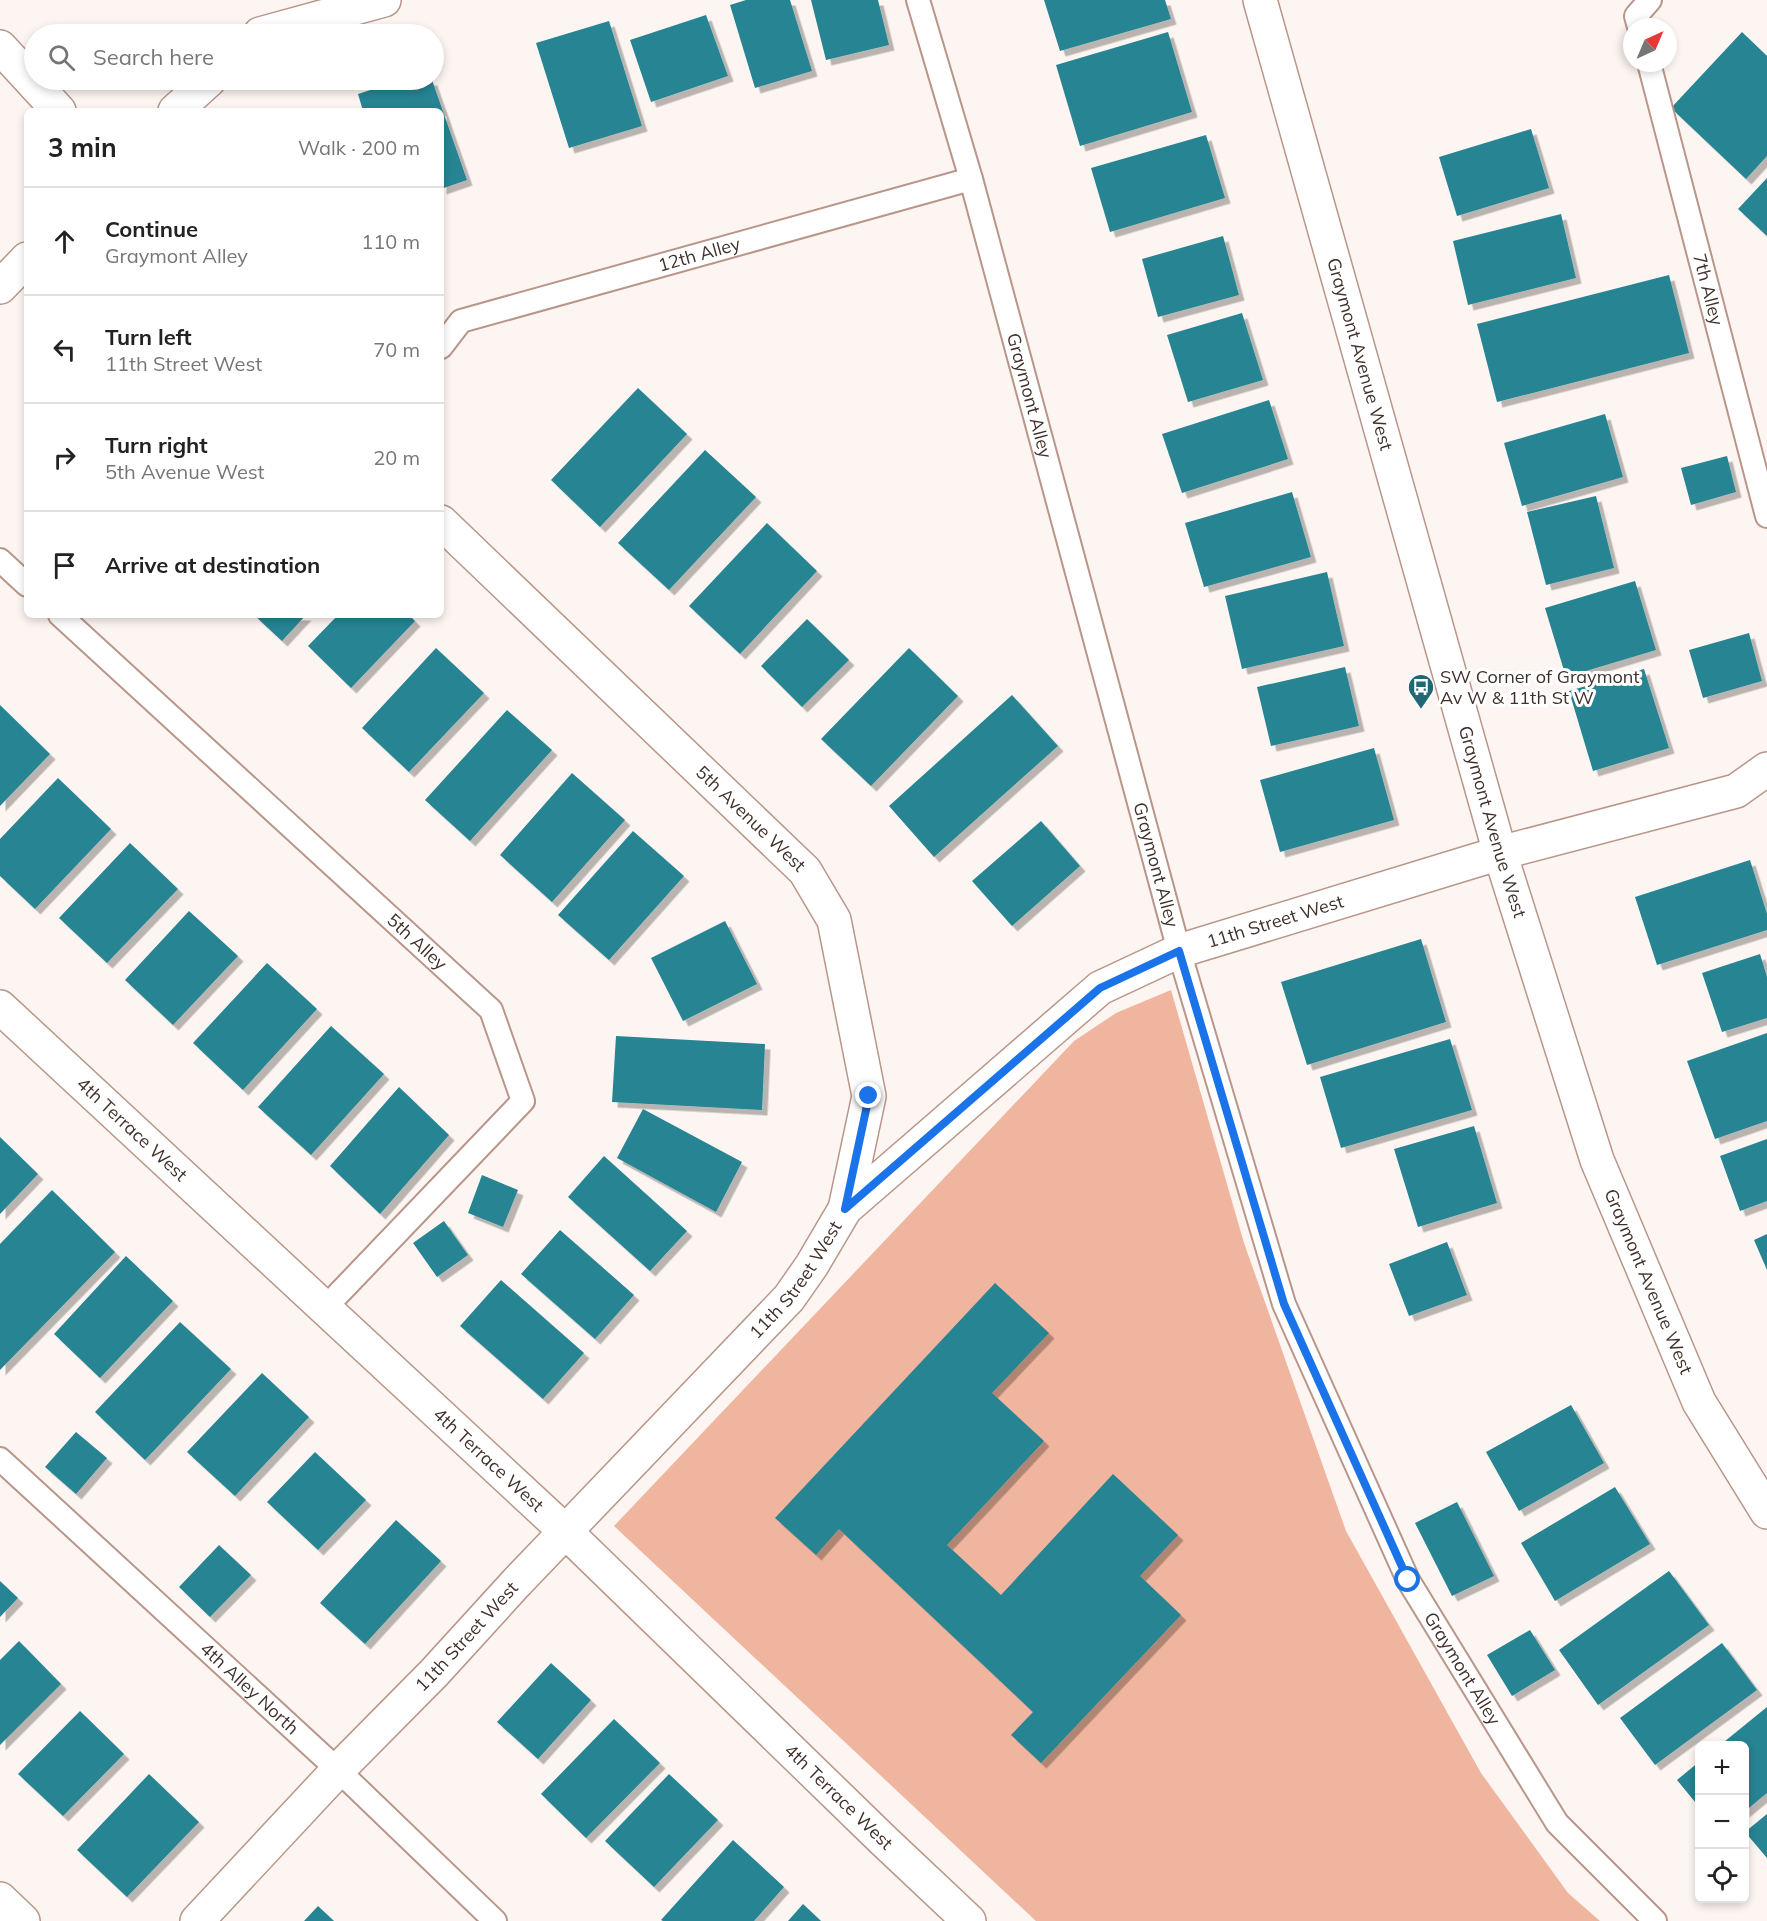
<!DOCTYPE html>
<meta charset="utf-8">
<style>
:root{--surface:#fff;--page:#f2f2f2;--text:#222;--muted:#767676;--line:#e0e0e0}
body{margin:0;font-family:Mulish,sans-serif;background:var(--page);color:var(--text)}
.controls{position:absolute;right:18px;bottom:18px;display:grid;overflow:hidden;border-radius:9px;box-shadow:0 3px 9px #0003}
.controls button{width:54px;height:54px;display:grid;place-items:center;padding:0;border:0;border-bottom:2px solid var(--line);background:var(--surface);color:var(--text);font:30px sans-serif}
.compass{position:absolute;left:1623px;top:18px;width:54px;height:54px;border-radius:50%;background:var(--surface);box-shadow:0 3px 9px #0003;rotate:44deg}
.stop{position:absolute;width:18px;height:18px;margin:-14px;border:4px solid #1a73e8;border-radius:50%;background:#fff}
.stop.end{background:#1a73e8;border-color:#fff;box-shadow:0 2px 6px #0008}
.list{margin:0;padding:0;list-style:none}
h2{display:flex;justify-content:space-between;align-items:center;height:78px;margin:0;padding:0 24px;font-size:26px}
h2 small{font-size:20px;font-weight:400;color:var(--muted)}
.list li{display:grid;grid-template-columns:39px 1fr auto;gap:18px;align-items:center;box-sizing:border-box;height:108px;padding:0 24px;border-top:2px solid var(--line)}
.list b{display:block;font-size:22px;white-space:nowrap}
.list p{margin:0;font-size:20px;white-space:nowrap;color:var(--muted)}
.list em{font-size:20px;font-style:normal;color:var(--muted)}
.icon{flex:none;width:33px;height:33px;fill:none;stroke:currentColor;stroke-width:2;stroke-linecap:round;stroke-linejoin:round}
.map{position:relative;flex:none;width:1767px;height:1921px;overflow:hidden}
.search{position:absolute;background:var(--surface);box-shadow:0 3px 9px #0003;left:24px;top:24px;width:420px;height:66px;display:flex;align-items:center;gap:15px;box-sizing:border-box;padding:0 21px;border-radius:33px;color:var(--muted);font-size:22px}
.panel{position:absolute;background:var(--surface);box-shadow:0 3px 9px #0003;left:24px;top:108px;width:420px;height:510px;border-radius:9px}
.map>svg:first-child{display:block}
</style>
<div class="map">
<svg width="1767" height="1921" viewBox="0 0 1767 1921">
<defs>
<filter id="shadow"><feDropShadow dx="5.5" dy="5.5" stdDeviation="0" flood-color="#0004"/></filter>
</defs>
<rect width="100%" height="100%" fill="#fdf5f2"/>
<path fill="#f0b59e" d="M1171 990 1244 1243 1346 1531 1481 1773 1568 1893 1600 1921H1036L614 1526 1074 1041 1116 1013Z"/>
<path fill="#268493" filter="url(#shadow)" d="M746 0H790L812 71 755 88 730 5Z
M811 0H878L889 45 826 60Z
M1044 0H1165L1171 19 1060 51Z
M706 15 728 76 651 102 630 40Z
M609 21 642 126 569 148 536 43Z
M1168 32 1192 112 1080 146 1056 65Z
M1742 32 1767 56V156L1746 179 1671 108Z
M401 80H432L467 180 441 189V111H363L358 94Z
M1531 129 1549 188 1457 216 1439 157Z
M1206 135 1225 198 1110 232 1091 168Z
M1767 178V236L1738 209Z
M1561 214 1576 278 1468 305 1453 241Z
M1223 236 1239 295 1158 317 1142 259Z
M1669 275 1689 353 1497 402 1477 324Z
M1242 313 1263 380 1188 402 1167 335Z
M638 388 687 434 600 527 551 480Z
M1269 400 1288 459 1182 493 1162 434Z
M1605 414 1623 477 1522 506 1504 443Z
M705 450 756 497 669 590 618 543Z
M1727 456 1736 492 1691 505 1681 468Z
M1292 492 1311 557 1204 587 1185 523Z
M1596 496 1614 568 1546 585 1527 512Z
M767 523 817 571 740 654 689 606Z
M1327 572 1344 646 1242 669 1225 596Z
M1635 581 1656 650 1566 677 1545 608Z
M254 615H306L282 641Z
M338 615H409L415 621 351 688 308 646Z
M807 619 849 660 802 707 761 666Z
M1749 633 1762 681 1703 698 1689 650Z
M436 648 484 693 409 772 362 728Z
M909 648 958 696 871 786 821 739Z
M1345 667 1359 726 1271 746 1257 687Z
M1644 669 1669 748 1593 771 1569 691Z
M1012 695 1058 746 934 857 889 806Z
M0 705 50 754 0 806Z
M507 710 552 750 470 841 425 800Z
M1374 748 1394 820 1280 852 1260 780Z
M572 773 625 820 552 902 500 855Z
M58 778 111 829 35 909 0 876V839Z
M1041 821 1080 866 1012 926 972 881Z
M633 831 684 876 609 960 558 915Z
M130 843 178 889 107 963 59 918Z
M1750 860 1767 914V930L1657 965 1635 897Z
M189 911 238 956 173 1025 125 980Z
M725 921 757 984 683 1021 651 958Z
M1421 939 1446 1022 1307 1065 1281 982Z
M1760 954 1767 977V1018L1722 1032 1702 973Z
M267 963 317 1009 243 1090 193 1043Z
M331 1026 384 1074 311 1155 258 1107Z
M1767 1033V1121L1715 1139 1687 1061Z
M616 1036 765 1044 762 1110 612 1102Z
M1450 1039 1472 1110 1341 1148 1320 1077Z
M399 1087 449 1135 380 1214 330 1166Z
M643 1109 742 1162 716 1212 617 1158Z
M1474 1126 1497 1203 1418 1227 1394 1149Z
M0 1137 38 1174 0 1214Z
M1767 1139V1201L1740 1211 1720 1156Z
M604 1156 687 1231 650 1271 568 1197Z
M482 1175 518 1190 503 1227 468 1213Z
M52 1190 115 1252 0 1370V1244Z
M444 1221 468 1255 437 1277 413 1243Z
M560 1230 634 1295 595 1339 521 1274Z
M1767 1234V1270L1754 1240Z
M1447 1242 1467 1295 1409 1316 1389 1264Z
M126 1256 173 1301 100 1378 54 1334Z
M501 1280 584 1353 543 1399 460 1326Z
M995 1283 1049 1333 992 1393 1044 1441 947 1545 1001 1595 1113 1474 1178 1535 1140 1576 1181 1615 1041 1763 1011 1735 1033 1712 839 1529 816 1555 775 1518Z
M180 1322 231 1369 145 1460 95 1412Z
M262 1373 309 1417 235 1496 187 1452Z
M1571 1405 1604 1463 1519 1511 1486 1452Z
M76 1432 107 1458 76 1494 45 1467Z
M315 1452 366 1500 318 1550 267 1502Z
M1615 1487 1650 1544 1555 1601 1521 1543Z
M1457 1502 1494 1576 1452 1596 1415 1523Z
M396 1520 441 1561 365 1644 320 1603Z
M219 1545 251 1575 210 1617 179 1587Z
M1669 1571 1709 1625 1598 1705 1559 1650Z
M0 1581 18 1598 0 1617Z
M1530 1630 1555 1670 1512 1696 1487 1655Z
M19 1641 61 1684 0 1745V1660Z
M1722 1643 1757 1690 1655 1765 1620 1718Z
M551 1663 591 1700 538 1759 497 1722Z
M1767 1707V1793L1744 1812V1746H1719Z
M80 1711 124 1754 63 1816 18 1774Z
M614 1719 660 1763 586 1838 541 1794Z
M1700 1761V1808L1677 1780Z
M149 1774 199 1822 127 1897 77 1850Z
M669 1774 718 1820 654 1887 605 1841Z
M1767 1814V1858L1745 1832Z
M733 1840 784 1887 754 1921H663L661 1920Z
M803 1904 821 1921H788Z
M318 1906 334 1921H304Z"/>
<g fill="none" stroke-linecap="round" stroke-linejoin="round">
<g stroke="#b99689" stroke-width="26">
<g id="lane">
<path id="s1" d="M918 0 971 179 1179 951 1284 1304 1408 1580 1557 1823 1655 1921"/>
<path d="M1639 27 1636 16 1650 0"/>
<path id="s2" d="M1649 63 1767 516"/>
<path id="s3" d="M441 347 461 321 971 179"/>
<path d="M0 560 27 585"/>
<path id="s4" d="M60 615 491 1010 523 1101 324 1309"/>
<path id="s5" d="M0 1459 338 1770 495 1921"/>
</g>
</g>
<g stroke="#b99689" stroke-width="36">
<g id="street">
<path d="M260 34 384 0"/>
<path d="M0 47 59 111"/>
<path d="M175 111 209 80"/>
<path d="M0 287 27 259"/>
<path id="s6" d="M441 522 805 871 834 920 869 1096 845 1209"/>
<path id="s7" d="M0 1007 566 1532 882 1839 969 1921"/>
<path d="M0 1899 23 1921"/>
<path id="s8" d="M197 1921 338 1770 434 1673 517 1582 789 1298 812 1265 845 1209 1100 988 1179 951 1500 853 1736 791 1767 769"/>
</g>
</g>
<g stroke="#b99689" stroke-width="36">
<g id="secondary">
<path id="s9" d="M1260 0 1500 853 1597 1160 1699 1402 1767 1512"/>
</g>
</g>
<use href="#lane" stroke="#fff" stroke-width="22"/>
<use href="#street" stroke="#fff" stroke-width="33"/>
<use href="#secondary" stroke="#fff" stroke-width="33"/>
</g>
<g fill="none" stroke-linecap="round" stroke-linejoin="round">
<path stroke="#1a73e8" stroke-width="8" d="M869 1096 845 1209 1100 988 1179 951 1284 1304 1408 1580"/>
</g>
<defs>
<g id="bus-pin" transform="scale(1.35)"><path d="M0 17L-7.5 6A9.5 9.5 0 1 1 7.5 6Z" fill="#1f6874" stroke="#fff"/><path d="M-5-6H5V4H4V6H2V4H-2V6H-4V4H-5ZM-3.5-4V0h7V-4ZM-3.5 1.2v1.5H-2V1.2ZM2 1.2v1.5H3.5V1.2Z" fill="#fff"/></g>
</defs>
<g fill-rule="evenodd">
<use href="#bus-pin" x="1421" y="687"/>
</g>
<g text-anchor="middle" stroke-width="6" stroke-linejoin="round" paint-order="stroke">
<g font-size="18" fill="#3f302b" stroke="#fff">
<text dy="6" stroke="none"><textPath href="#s3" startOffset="280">12th Alley</textPath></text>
<text dy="6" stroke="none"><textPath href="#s2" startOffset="234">7th Alley</textPath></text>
<text dy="6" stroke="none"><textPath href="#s9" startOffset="368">Graymont Avenue West</textPath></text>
<text dy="6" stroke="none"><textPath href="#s1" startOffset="411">Graymont Alley</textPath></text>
<text dy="6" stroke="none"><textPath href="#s6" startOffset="429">5th Avenue West</textPath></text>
<text dy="6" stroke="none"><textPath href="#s9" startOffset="854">Graymont Avenue West</textPath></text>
<text dy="6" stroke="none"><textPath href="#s1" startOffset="897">Graymont Alley</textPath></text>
<text dy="6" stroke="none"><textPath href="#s8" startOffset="1490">11th Street West</textPath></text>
<text dy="6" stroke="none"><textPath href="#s4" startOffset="484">5th Alley</textPath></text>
<text dy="6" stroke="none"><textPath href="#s7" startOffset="180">4th Terrace West</textPath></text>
<text dy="6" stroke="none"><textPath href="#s8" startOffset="878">11th Street West</textPath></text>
<text dy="6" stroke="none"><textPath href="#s9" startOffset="1340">Graymont Avenue West</textPath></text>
<text dy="6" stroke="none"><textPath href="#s7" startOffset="666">4th Terrace West</textPath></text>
<text dy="6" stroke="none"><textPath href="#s8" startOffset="392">11th Street West</textPath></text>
<text dy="6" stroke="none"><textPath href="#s1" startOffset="1761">Graymont Alley</textPath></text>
<text dy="6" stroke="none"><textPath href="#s5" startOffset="339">4th Alley North</textPath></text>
<text dy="6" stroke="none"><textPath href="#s7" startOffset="1152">4th Terrace West</textPath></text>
</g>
<g font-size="18" fill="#3f302b" stroke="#fff" text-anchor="start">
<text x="1440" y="683">SW Corner of Graymont<tspan x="1440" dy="21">Av W &amp; 11th St W</tspan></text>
</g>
</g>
</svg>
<div class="controls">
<button>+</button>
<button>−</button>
<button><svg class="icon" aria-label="locate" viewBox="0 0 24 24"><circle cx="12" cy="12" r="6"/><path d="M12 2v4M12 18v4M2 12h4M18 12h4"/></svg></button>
</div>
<svg class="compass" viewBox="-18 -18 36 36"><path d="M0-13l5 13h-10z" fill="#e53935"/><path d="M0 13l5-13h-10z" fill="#767676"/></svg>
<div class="stop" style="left:1408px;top:1580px"></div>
<div class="stop end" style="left:869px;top:1096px"></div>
<div class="search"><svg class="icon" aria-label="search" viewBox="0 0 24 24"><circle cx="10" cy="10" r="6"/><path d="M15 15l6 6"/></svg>Search here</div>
<section class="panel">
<h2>3 min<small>Walk · 200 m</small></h2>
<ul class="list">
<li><svg class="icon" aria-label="ahead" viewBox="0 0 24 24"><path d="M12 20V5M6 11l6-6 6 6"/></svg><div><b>Continue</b><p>Graymont Alley</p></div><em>110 m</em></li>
<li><svg class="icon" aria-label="left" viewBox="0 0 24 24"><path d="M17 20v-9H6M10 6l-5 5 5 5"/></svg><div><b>Turn left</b><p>11th Street West</p></div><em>70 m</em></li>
<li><svg class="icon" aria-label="right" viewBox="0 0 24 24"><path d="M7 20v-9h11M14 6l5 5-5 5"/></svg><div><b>Turn right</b><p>5th Avenue West</p></div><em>20 m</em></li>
<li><svg class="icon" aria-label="arrive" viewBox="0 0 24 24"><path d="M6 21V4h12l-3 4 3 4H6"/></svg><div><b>Arrive at destination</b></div></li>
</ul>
</section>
</div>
